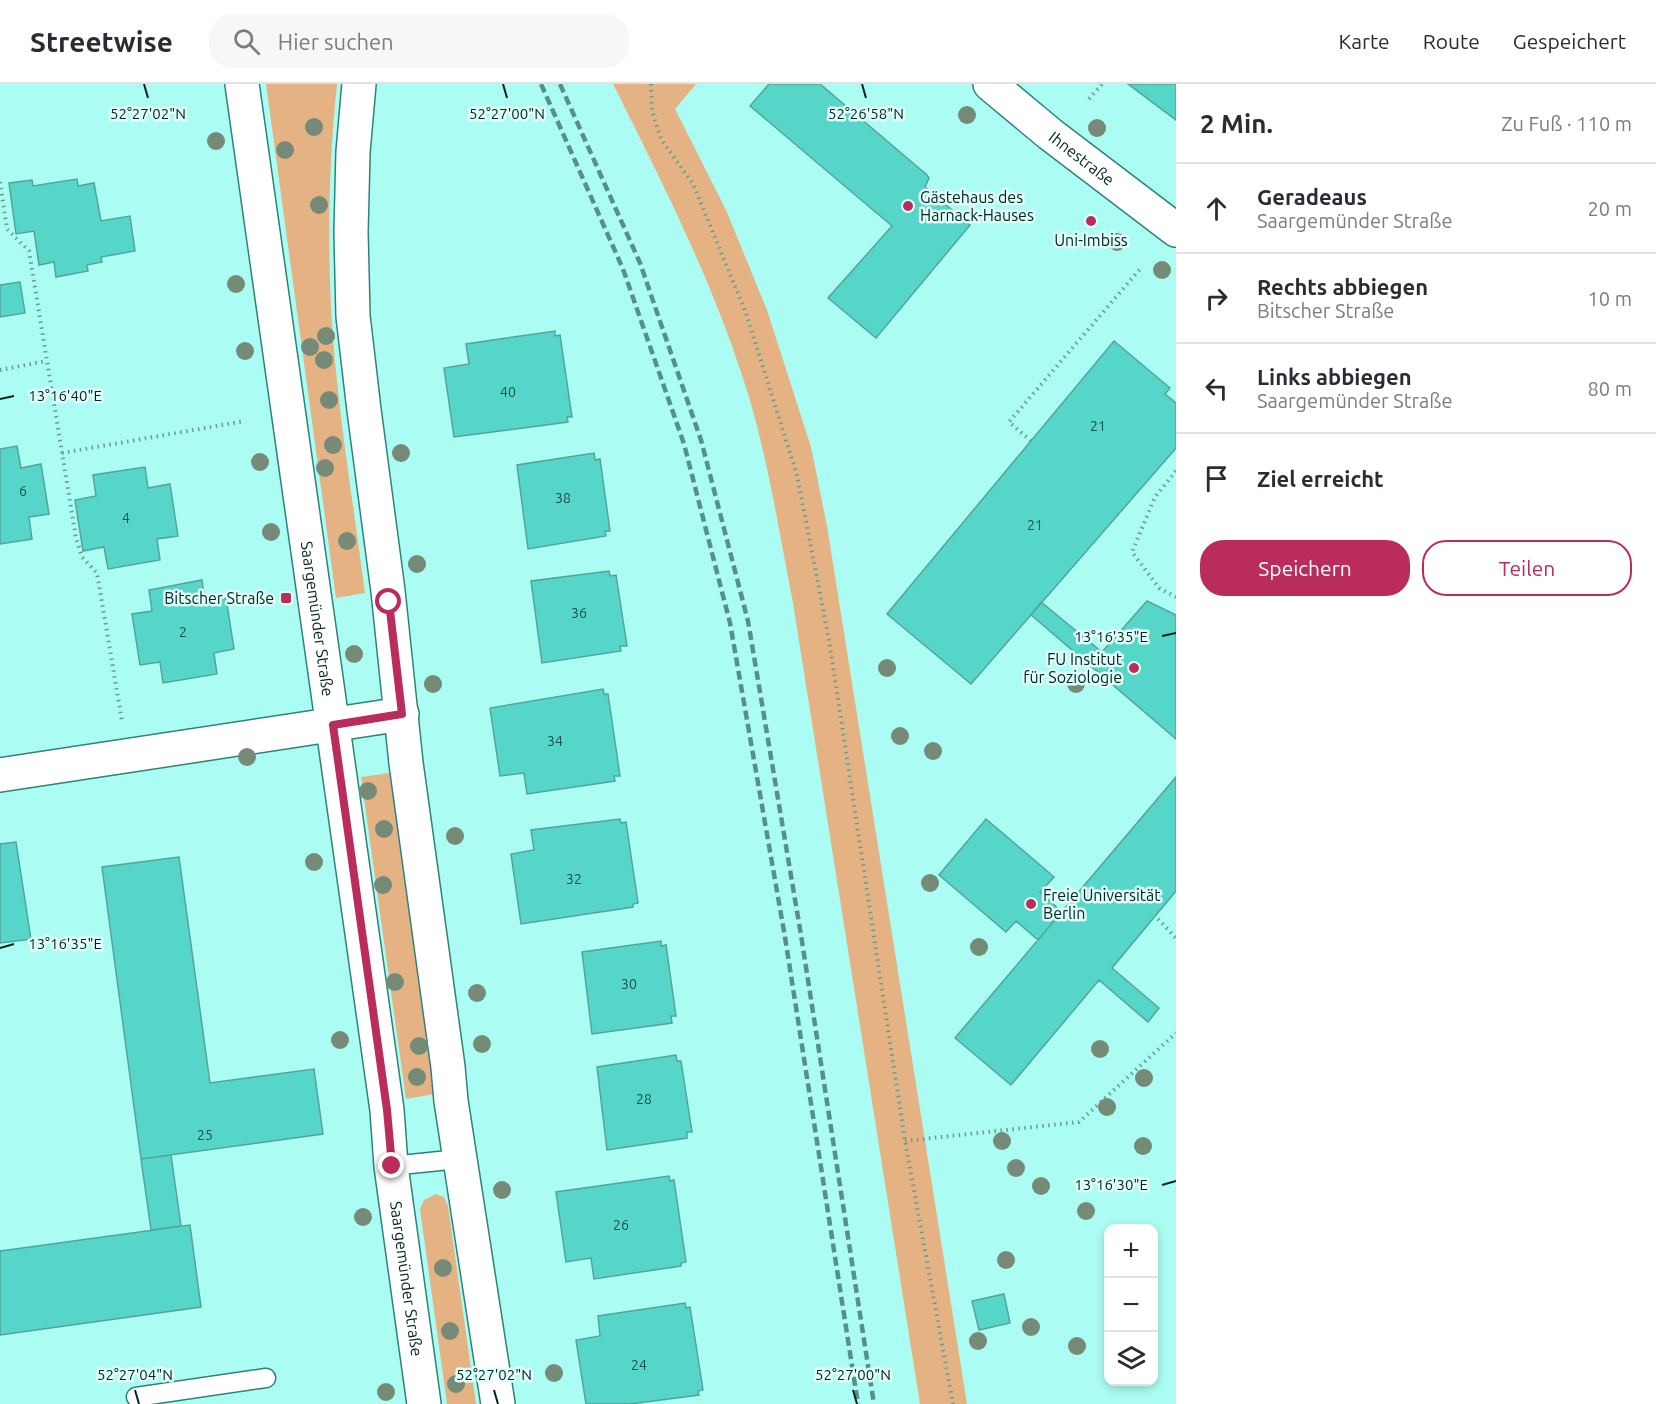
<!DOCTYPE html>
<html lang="de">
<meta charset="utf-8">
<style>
:root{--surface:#fff;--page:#f7f7f7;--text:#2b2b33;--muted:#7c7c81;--line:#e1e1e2;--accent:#ba2c5c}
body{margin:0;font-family:Ubuntu,sans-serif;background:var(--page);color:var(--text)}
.controls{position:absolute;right:18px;bottom:18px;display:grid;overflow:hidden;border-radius:12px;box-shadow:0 3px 9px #0003}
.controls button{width:54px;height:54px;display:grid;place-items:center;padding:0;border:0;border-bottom:2px solid var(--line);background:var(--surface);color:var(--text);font:30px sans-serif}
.stop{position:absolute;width:18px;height:18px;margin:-14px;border:4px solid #ba2c5c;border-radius:50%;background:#fff}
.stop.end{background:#ba2c5c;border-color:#fff;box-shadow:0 2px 6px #0008}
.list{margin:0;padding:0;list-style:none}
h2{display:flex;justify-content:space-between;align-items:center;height:78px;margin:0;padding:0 24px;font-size:26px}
h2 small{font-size:20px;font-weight:400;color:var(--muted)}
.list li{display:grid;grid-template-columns:39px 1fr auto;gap:18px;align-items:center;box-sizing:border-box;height:90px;padding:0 24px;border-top:2px solid var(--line)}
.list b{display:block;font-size:22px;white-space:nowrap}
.list p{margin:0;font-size:20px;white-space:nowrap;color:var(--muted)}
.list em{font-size:20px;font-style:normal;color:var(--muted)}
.actions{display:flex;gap:12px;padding:18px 24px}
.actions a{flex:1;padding:14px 0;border:2px solid var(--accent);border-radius:24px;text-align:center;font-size:21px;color:var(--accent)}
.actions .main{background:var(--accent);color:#fff}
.icon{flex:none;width:33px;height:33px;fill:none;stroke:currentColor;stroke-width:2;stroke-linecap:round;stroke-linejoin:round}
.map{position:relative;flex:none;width:1176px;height:1320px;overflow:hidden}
header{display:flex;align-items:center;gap:36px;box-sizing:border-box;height:84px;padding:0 30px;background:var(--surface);border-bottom:2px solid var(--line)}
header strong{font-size:28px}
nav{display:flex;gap:33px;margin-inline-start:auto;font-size:21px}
.search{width:420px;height:54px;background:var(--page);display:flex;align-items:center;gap:15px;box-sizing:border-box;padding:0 21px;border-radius:24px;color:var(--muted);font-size:22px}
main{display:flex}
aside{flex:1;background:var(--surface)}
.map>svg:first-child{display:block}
</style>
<header>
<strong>Streetwise</strong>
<div class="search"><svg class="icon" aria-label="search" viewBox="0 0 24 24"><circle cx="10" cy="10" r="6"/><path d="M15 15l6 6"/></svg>Hier suchen</div>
<nav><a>Karte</a><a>Route</a><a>Gespeichert</a></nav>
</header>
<main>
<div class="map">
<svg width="1176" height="1320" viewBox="0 0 1176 1320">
<rect width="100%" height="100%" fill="#abfcf2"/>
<path fill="#e5b383" d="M266 0H337C328 85 327 171 333 255 340 340 354 425 365 509L336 514Z
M613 0H696L675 25 726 126 767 226 811 363 827 442 967 1320H920L793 519C778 443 766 361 741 288 708 188 660 94 613 0Z
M390 689 434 1010 406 1015 361 693Z
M436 1110 444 1113 448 1122 476 1320H447L420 1125 424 1116Z"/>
<path fill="#56d6c8" stroke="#54a49a" stroke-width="1.5" d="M769 0H820L927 91 929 94 925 103 970 141 876 254 828 214 892 142 750 22Z
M1128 0H1176V36Z
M77 95 78 102 94 99 101 137 130 132 135 167 101 173 102 178 87 181 88 187 56 193 54 178 39 181 34 147 16 150 9 99 32 96 33 102Z
M20 198 25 229 0 233V201Z
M555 247V252L560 251 572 333H567L568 338 454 353 444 284 469 280 466 260Z
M1114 257 1170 304 1165 310 1176 319V364L971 600 887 530Z
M17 362 21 384 41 380 49 430 29 433 32 455 0 460V365Z
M594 369 595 376 600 375 610 447H605L606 452 528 465 517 381Z
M145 383 148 404 170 400 178 452 157 455 160 476 108 485 104 463 83 467 75 416 96 412 93 391Z
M609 487 610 492 616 491 627 562H620L621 567 542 579 531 497Z
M202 496 205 518 226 514 234 565 214 569 217 590 163 599 160 578 140 581 132 530 152 527 149 506Z
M1147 517 1176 531V655L1031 531 1041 518 1102 568Z
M603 605 604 610H608L620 692H614L615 697 527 710 524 689 500 692 490 624Z
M1176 693V807L1112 884 1159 924 1148 938 1099 896 1011 1001 955 954Z
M620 735 621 739 626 738 638 819 633 820V823L521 840 511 770 534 766 531 746Z
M986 735 1054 793 1040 808 1062 828 1038 856 1016 837 1006 848 939 791Z
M16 758 31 855 0 859V760Z
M179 773 210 999 314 985 323 1050 141 1075 102 783Z
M661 857V862L666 861 676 932H671L672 939 592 950 582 868Z
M676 971 677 977H681L692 1048H687V1054L607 1066 597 983Z
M171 1071 181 1142 151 1146 141 1075Z
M669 1092 670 1097 674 1096 686 1178 681 1179V1182L594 1195 591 1174 566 1178 556 1108Z
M190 1141 201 1223 0 1251V1167Z
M1004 1210 1010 1239 979 1246 972 1217Z
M685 1219 686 1224 690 1223 703 1306 698 1307 699 1311 630 1320H586L576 1256 600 1252 598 1232Z"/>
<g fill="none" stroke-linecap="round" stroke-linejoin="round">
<g stroke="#2f8279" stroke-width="21">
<path id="service" d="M391 1082 459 1075
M136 1313 266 1294"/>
</g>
<g stroke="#2f8279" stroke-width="36">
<g id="minor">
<path id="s1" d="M990 0 1050 50 1176 146"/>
<path d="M0 691 402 630"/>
</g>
</g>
<g stroke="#2f8279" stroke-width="36">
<g id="secondary">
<path id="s2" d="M242 0 387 1026 391 1082 424 1320"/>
<path d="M359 0 353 68 351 148 353 232 364 326 388 507 406 679 448 983 451 1017 498 1320"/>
</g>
</g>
<path stroke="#619e96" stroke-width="4" stroke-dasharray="1.5 4.5" stroke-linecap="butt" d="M651 0 652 27 661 55 693 100 746 229 797 391 829 556 905 1057 953 1320
M1089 15 1102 0
M0 98 7 145 29 167 76 454 82 473 97 489 122 637
M0 286 46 277
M1031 357 1009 338 1140 185
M62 369 245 337
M1176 387 1155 413 1132 468 1159 504 1176 513
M1158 835 1176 854
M905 1057 1079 1038 1176 949"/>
<use href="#service" stroke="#fff" stroke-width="18"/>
<use href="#minor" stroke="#fff" stroke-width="33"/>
<use href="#secondary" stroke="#fff" stroke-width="33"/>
<path stroke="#569089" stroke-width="4.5" stroke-dasharray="9 4.5" stroke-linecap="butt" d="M541 0 623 185 684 360 730 539 785 853 858 1320
M560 0 640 179 701 356 748 537 801 851 874 1320"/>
</g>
<g fill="#768b77">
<circle cx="967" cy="31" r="9"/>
<circle cx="314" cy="43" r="9"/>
<circle cx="1097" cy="44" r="9"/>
<circle cx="216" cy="57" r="9"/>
<circle cx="285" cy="66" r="9"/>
<circle cx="319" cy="121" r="9"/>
<circle cx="1117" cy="158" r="9"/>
<circle cx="1162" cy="186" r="9"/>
<circle cx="236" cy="200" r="9"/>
<circle cx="326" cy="252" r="9"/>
<circle cx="310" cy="263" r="9"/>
<circle cx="245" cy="267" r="9"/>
<circle cx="324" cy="276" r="9"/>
<circle cx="329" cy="316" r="9"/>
<circle cx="333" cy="361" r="9"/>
<circle cx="401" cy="369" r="9"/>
<circle cx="260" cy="378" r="9"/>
<circle cx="325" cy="384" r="9"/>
<circle cx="271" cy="448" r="9"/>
<circle cx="347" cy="457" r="9"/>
<circle cx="417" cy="480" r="9"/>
<circle cx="354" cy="570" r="9"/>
<circle cx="887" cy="584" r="9"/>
<circle cx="433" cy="600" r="9"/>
<circle cx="1076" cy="600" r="9"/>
<circle cx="900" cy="652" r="9"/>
<circle cx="933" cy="667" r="9"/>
<circle cx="247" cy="673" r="9"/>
<circle cx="368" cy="707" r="9"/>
<circle cx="384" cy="745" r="9"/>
<circle cx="455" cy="752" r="9"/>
<circle cx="314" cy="778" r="9"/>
<circle cx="930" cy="799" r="9"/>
<circle cx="383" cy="801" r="9"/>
<circle cx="979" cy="863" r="9"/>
<circle cx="395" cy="898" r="9"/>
<circle cx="477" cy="909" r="9"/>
<circle cx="340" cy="956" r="9"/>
<circle cx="482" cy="960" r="9"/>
<circle cx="419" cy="962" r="9"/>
<circle cx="1100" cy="965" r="9"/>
<circle cx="417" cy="993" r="9"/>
<circle cx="1144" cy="994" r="9"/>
<circle cx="1107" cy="1023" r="9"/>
<circle cx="1002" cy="1057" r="9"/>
<circle cx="1143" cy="1062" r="9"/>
<circle cx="1016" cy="1084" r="9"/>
<circle cx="1041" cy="1102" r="9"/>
<circle cx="502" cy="1106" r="9"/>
<circle cx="1086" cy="1127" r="9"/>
<circle cx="363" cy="1133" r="9"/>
<circle cx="1006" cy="1176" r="9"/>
<circle cx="443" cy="1184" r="9"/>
<circle cx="1031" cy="1243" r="9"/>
<circle cx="450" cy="1247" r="9"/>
<circle cx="978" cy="1257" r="9"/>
<circle cx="1077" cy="1262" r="9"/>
<circle cx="554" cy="1289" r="9"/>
<circle cx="456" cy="1300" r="9"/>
<circle cx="386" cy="1308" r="9"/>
</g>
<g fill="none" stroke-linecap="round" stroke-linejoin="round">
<path stroke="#ba2c5c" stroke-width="8" d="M389 518 402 630 333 641 387 1026 392 1082"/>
</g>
<path fill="none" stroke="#022521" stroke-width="2" d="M144 0 148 14M503 0 507 14M862 0 866 14M0 315 14 312M1162 552 1176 549M0 864 14 860M1162 1101 1176 1097M135 1306 139 1320M494 1306 498 1320M853 1306 857 1320"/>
<g fill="#ba2c5c" stroke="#e1fffa" stroke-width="2">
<circle cx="908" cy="122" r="6"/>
<circle cx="1091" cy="137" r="6"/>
<rect x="280" y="508" width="12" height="12" rx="3"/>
<circle cx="1134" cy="584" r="6"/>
<circle cx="1031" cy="820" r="6"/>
</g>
<g text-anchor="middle" stroke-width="5" stroke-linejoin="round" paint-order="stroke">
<g font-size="14" fill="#17514b">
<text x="508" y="313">40</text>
<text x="1098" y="347">21</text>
<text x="23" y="412">6</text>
<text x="563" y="419">38</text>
<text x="126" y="439">4</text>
<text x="1035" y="446">21</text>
<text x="579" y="534">36</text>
<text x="183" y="553">2</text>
<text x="555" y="662">34</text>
<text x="574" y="800">32</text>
<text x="629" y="905">30</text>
<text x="644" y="1020">28</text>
<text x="205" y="1056">25</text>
<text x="621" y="1146">26</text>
<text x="639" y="1286">24</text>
</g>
<g font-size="16" fill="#022521" stroke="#e1fffa">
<text dy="6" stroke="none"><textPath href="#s1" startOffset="118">Ihnestraße</textPath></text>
<text dy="6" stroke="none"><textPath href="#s2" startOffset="540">Saargemünder Straße</textPath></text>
<text dy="6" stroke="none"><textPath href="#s2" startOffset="1206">Saargemünder Straße</textPath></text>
</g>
<g font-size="16" fill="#022521" stroke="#e1fffa" text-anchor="start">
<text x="920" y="119">Gästehaus des<tspan x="920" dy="18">Harnack-Hauses</tspan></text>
<text x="1091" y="162" text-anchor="middle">Uni-Imbiss</text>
<text x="274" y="520" text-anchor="end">Bitscher Straße</text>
<text x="1122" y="581" text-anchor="end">FU Institut<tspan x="1122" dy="18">für Soziologie</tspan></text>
<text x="1043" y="817">Freie Universität<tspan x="1043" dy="18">Berlin</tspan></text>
</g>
</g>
<g font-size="15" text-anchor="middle" fill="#022521" stroke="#e1fffa" stroke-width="5" stroke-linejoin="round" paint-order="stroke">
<text x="148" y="35">52°27'02"N</text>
<text x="507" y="35">52°27'00"N</text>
<text x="866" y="35">52°26'58"N</text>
<text x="65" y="317">13°16'40"E</text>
<text x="1111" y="558">13°16'35"E</text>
<text x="65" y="865">13°16'35"E</text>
<text x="1111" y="1106">13°16'30"E</text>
<text x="135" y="1296">52°27'04"N</text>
<text x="494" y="1296">52°27'02"N</text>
<text x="853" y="1296">52°27'00"N</text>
</g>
</svg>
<div class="controls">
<button>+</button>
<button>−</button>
<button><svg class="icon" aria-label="layers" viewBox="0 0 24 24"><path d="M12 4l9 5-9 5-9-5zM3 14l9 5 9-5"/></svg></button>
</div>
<div class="stop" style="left:389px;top:518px"></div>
<div class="stop end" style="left:392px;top:1082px"></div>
</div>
<aside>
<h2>2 Min.<small>Zu Fuß · 110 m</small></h2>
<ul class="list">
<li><svg class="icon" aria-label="ahead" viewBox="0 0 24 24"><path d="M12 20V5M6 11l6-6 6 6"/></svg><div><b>Geradeaus</b><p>Saargemünder Straße</p></div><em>20 m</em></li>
<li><svg class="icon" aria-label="right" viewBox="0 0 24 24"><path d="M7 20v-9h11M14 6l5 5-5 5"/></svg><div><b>Rechts abbiegen</b><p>Bitscher Straße</p></div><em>10 m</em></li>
<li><svg class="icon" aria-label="left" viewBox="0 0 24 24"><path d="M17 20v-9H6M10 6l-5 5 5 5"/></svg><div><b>Links abbiegen</b><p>Saargemünder Straße</p></div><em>80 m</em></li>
<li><svg class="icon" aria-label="arrive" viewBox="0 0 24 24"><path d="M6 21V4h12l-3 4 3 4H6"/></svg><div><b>Ziel erreicht</b></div></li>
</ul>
<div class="actions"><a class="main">Speichern</a><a>Teilen</a></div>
</aside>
</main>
